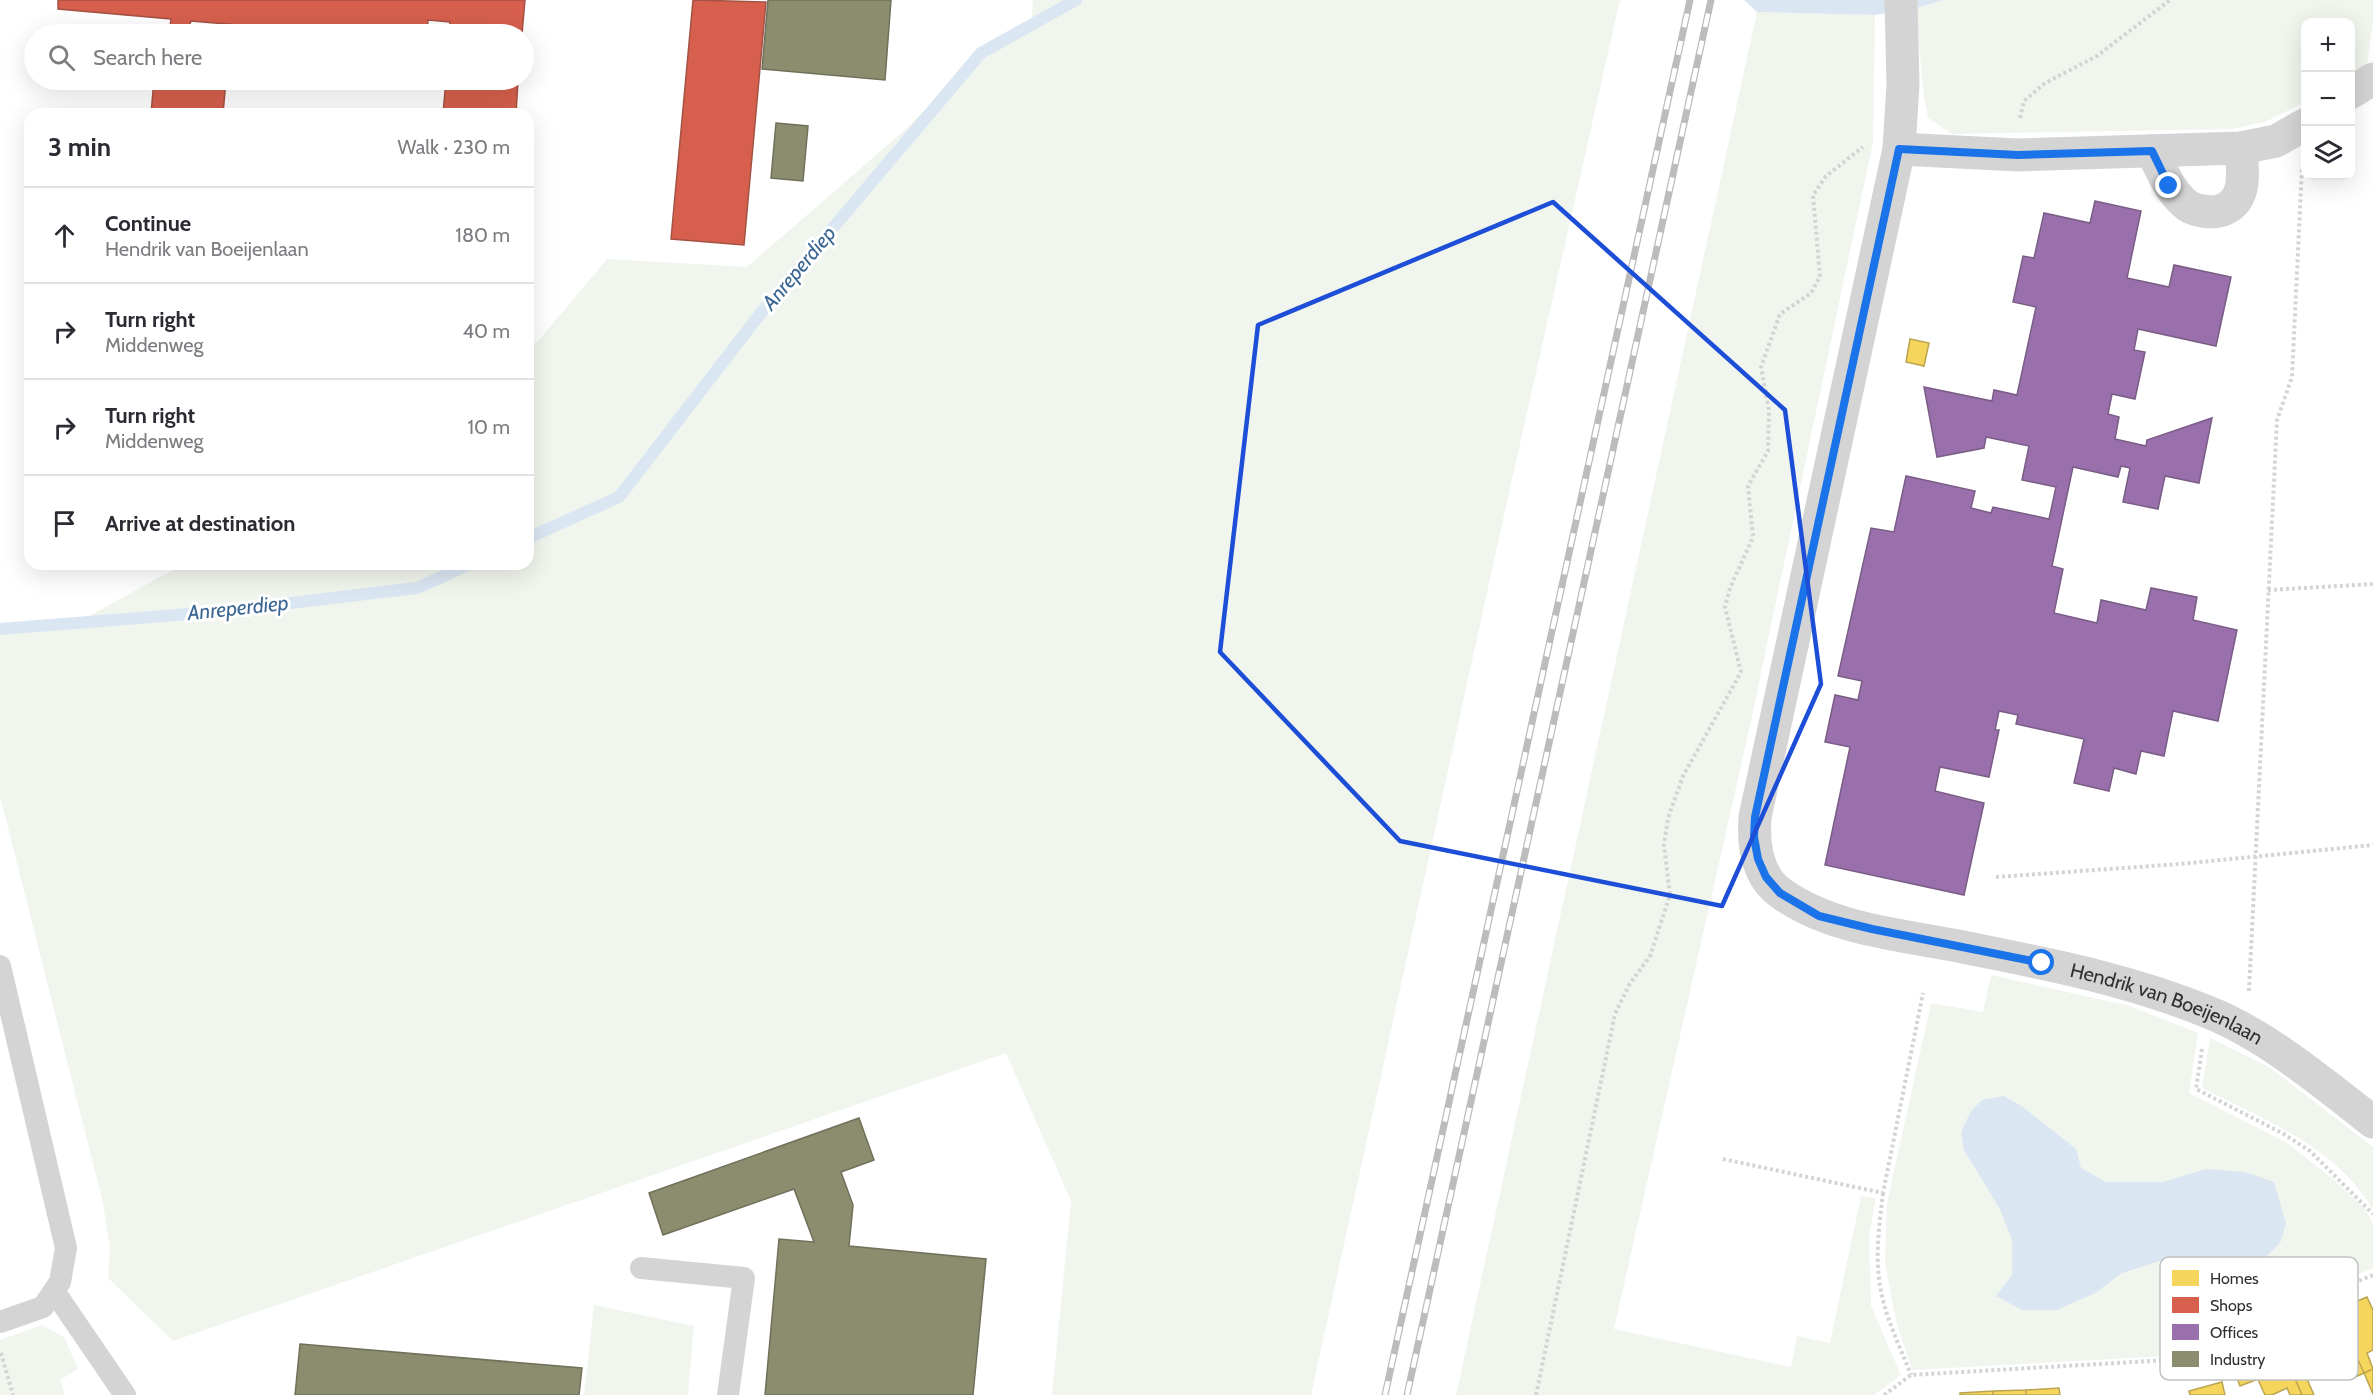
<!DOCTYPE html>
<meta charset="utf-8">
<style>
:root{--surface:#fff;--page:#f7f7f7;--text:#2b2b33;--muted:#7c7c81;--line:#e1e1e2}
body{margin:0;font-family:Cabin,sans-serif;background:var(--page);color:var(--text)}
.controls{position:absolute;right:18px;top:18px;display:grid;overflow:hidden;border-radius:12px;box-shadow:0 6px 24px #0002}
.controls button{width:54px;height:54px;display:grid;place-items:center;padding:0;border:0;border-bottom:2px solid var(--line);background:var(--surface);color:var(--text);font:30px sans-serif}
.stop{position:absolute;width:18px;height:18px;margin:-14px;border:4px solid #1a73e8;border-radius:50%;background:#fff}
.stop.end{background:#1a73e8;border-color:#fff;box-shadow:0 2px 6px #0008}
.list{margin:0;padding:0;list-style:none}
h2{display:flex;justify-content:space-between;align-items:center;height:78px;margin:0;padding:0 24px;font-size:26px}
h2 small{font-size:20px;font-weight:400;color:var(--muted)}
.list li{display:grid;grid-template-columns:39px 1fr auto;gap:18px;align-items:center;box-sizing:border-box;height:96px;padding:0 24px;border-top:2px solid var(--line)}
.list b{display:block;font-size:22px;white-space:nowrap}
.list p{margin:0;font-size:20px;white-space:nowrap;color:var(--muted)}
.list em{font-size:20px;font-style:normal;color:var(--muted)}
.icon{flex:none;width:33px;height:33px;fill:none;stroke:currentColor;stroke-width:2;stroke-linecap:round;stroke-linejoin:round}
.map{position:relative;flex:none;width:2373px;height:1395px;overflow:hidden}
.search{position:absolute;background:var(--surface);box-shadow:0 6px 24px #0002;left:24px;top:24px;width:510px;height:66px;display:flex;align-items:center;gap:15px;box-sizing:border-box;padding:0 21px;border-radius:33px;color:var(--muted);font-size:22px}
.panel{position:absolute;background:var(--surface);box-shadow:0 6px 24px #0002;left:24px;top:108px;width:510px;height:462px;border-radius:18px}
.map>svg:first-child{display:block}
</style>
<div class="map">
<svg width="2373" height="1395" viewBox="0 0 2373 1395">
<rect width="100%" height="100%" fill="#fff"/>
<path fill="#f0f5ed" d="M1033 0H1620L1508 497 1311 1395H1052L1071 1201 1006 1053 173 1341 108 1278 110 1247 103 1203 0 796V633L65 629 184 564H528V348L539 340 607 259 747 267 906 129 986 48 1032 20Z
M1944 0H2373V23L2367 64 2351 74 2350 22H2306L2305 102 2265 122 2232 129 1952 134 1928 118 1923 91 1916 8Z
M1757 12 1875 15 1873 142 1749 730 1614 1329 1791 1367 1797 1336 1830 1343 1861 1196 1876 1198 1869 1235 1871 1306 1901 1375 1874 1395H1456Z
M1991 975 2130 1006 2198 1033 2189 1093 2287 1143 2334 1180 2365 1209 2373 1225V1268L2166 1356 1912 1370 1896 1321 1885 1264 1887 1203 1931 1003 1983 1012Z
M2210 1038 2269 1067 2373 1147V1210C2337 1147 2263 1119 2202 1088Z
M594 1305 694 1326 688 1395H584Z
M42 1325 64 1337 78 1369 60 1380 65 1395H0V1340Z"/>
<path fill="#dae6f2" d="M1744 0H1944L1916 8 1875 15 1757 12Z
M2004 1096 2023 1107 2076 1149 2081 1168 2106 1182H2163L2206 1169 2245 1172 2274 1182 2286 1224 2280 1243 2264 1259 2240 1263 2210 1259H2166L2122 1273 2095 1293 2057 1310H2022L1996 1296 2012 1275V1240L2000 1209 1964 1150 1961 1132 1971 1111 1982 1100Z"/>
<path fill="#f6d55c" stroke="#bba44f" stroke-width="1.5" d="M1910 339 1929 343 1924 366 1906 362Z
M2367 1297 2373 1310V1350L2367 1353 2373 1369 2364 1373 2336 1310Z
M2336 1310 2364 1373 2353 1378 2346 1362 2327 1371 2306 1324Z
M2306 1324 2327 1371 2307 1379 2314 1395H2302L2277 1337Z
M2277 1337 2302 1395H2290L2287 1388 2272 1395H2265L2245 1351Z
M2252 1366 2258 1379 2240 1386 2235 1373Z
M2373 1369V1394L2364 1373Z
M2222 1382 2225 1395H2190L2189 1391Z
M2059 1388 2060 1395H2026V1390Z
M2026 1390V1395H1993V1391Z
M1993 1391V1395H1960V1393Z"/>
<path fill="#d6604d" stroke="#a45244" stroke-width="1.5" d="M58 0H525L522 34H449L450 22 428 20 427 34H348L191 21 186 34H169L171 19 58 9Z
M693 0 766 2 744 245 671 239Z
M154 80H226L223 114H151Z
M446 80H518L516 114H443Z"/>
<path fill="#9970ab" stroke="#7a5d86" stroke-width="1.5" d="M2095 201 2141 211 2127 278 2169 287 2174 265 2231 277 2216 346 2138 329 2134 350 2145 352 2135 399 2112 394 2108 414 2119 417 2115 439 2146 446 2147 440 2212 418 2199 483 2165 476 2158 509 2123 502 2130 468 2121 466 2118 477 2073 467 2052 566 2063 569 2054 613 2097 623 2101 600 2146 610 2151 588 2197 597 2193 620 2237 630 2218 721 2173 711 2164 756 2141 751 2136 774 2114 768 2109 791 2074 783 2084 739 2016 724 2018 715 1999 711 1995 730H1999L1989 777 1940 767 1935 791 1984 803 1964 895 1825 865 1850 747 1825 742 1835 695 1858 700 1862 681 1838 676 1871 528 1894 532 1906 476 1975 491 1971 508 1991 513 1993 507 2049 519 2056 487 2022 480 2029 446 1986 437 1984 448 1937 457 1924 387 1992 401 1994 390 2017 395 2036 307 2013 302 2023 256 2034 258 2044 213 2090 223Z"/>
<path fill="#8c8c6e" stroke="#70705b" stroke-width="1.5" d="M768 0H891L885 80 762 69Z
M776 123 808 126 803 181 771 178Z
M859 1118 874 1160 841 1172 853 1205 849 1246 986 1259 973 1395H765L779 1239 814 1242 794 1189 663 1235 649 1193Z
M300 1344 582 1368 579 1395H295Z"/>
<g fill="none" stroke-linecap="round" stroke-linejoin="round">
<path stroke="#dae6f2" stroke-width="12" d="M528 538 619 497 760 314 981 53 1076 0
M0 629 214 612 417 588 470 564"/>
<path stroke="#d4d4d4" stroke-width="4" stroke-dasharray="3 3" stroke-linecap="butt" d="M2020 118 2024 101 2045 83 2097 56 2170 0
M2268 590 2373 584
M1996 877 2180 864 2373 845
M2249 991 2277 420 2292 377 2302 167
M2202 1049 2196 1089 2282 1133 2310 1151 2373 1214
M1723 1159 1883 1193 1923 993
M1883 1193C1879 1227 1874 1262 1882 1296 1888 1323 1901 1349 1911 1375
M1 1353 13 1395
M1536 1395 1615 1014 1629 985 1650 956 1670 895 1664 845 1668 818 1683 776 1741 672 1725 607 1730 588 1753 537 1748 486 1768 451 1769 410 1761 367 1780 314 1811 293 1820 277 1813 195 1826 176 1863 147
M1884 1395 1911 1375 2168 1360 2373 1275"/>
<path stroke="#d4d4d4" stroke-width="22" d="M0 966 66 1248 60 1282 43 1307 0 1322
M641 1268 744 1278 728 1395
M54 1291 125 1395"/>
<g stroke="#d4d4d4" stroke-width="33">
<path id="s1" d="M1901 0 1903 84 1899 149 1755 817C1753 845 1757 877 1782 894 1833 930 1903 935 1963 947 2047 964 2128 979 2208 1012 2266 1035 2323 1083 2373 1122"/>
<path d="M2350 93 2373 79"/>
<path d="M1899 149 2018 155 2241 148 2276 141 2306 124"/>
<path d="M2152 151C2161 169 2170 193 2188 206 2196 211 2210 213 2219 211 2248 203 2243 172 2241 148"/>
</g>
<g stroke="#bcbcbc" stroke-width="7">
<path id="rail" d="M1385 1395 1690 0
M1407 1395 1711 0"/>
</g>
<use href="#rail" stroke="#fff" stroke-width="4.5" stroke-dasharray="14" stroke-linecap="butt"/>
</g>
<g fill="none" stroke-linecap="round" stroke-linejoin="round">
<path stroke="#1a73e8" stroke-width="8" d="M2042 963 1872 929 1819 916 1780 893 1766 877 1758 859 1754 837 1755 817 1899 149 2018 155 2152 151 2169 186"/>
</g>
<path fill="none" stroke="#1d4ed8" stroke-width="4.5" stroke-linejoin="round" d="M1553 202 1785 410 1821 684 1722 906 1400 841 1220 652 1258 325Z"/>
<g text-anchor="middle" stroke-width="6" stroke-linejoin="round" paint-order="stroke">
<g font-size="20" fill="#303030" stroke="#fff">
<text dy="7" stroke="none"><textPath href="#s1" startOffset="1320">Hendrik van Boeijenlaan</textPath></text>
</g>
<g font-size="21" font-style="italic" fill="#3c6794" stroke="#fff">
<text transform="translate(799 268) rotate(-50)" y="7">Anreperdiep</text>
<text transform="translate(238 608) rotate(-6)" y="7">Anreperdiep</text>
</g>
</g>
<rect x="2160" y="1257" width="198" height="123" rx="9" fill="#fff" stroke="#c1c1c1" stroke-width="1.5"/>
<rect x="2172" y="1270" width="27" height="16" fill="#f6d55c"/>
<rect x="2172" y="1297" width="27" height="16" fill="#d6604d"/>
<rect x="2172" y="1324" width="27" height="16" fill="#9970ab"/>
<rect x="2172" y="1351" width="27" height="16" fill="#8c8c6e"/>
<g font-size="16" fill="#303030">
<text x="2210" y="1284">Homes</text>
<text x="2210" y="1311">Shops</text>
<text x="2210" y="1338">Offices</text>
<text x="2210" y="1365">Industry</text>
</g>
</svg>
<div class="controls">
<button>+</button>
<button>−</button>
<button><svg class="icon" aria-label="layers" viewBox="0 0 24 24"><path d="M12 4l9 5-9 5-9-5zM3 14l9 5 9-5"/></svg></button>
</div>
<div class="stop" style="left:2042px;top:963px"></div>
<div class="stop end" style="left:2169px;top:186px"></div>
<div class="search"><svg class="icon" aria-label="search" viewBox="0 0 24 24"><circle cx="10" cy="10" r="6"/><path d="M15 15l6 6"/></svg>Search here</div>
<section class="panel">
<h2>3 min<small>Walk · 230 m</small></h2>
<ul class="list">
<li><svg class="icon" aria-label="ahead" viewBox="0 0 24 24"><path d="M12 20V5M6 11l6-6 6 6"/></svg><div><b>Continue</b><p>Hendrik van Boeijenlaan</p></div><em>180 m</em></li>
<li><svg class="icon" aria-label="right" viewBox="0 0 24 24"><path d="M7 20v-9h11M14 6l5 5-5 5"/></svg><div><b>Turn right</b><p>Middenweg</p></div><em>40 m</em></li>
<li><svg class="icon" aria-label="right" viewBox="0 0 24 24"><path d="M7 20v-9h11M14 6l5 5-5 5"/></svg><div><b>Turn right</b><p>Middenweg</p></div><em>10 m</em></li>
<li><svg class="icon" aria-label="arrive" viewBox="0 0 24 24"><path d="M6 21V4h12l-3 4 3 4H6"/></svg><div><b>Arrive at destination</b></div></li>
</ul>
</section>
</div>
